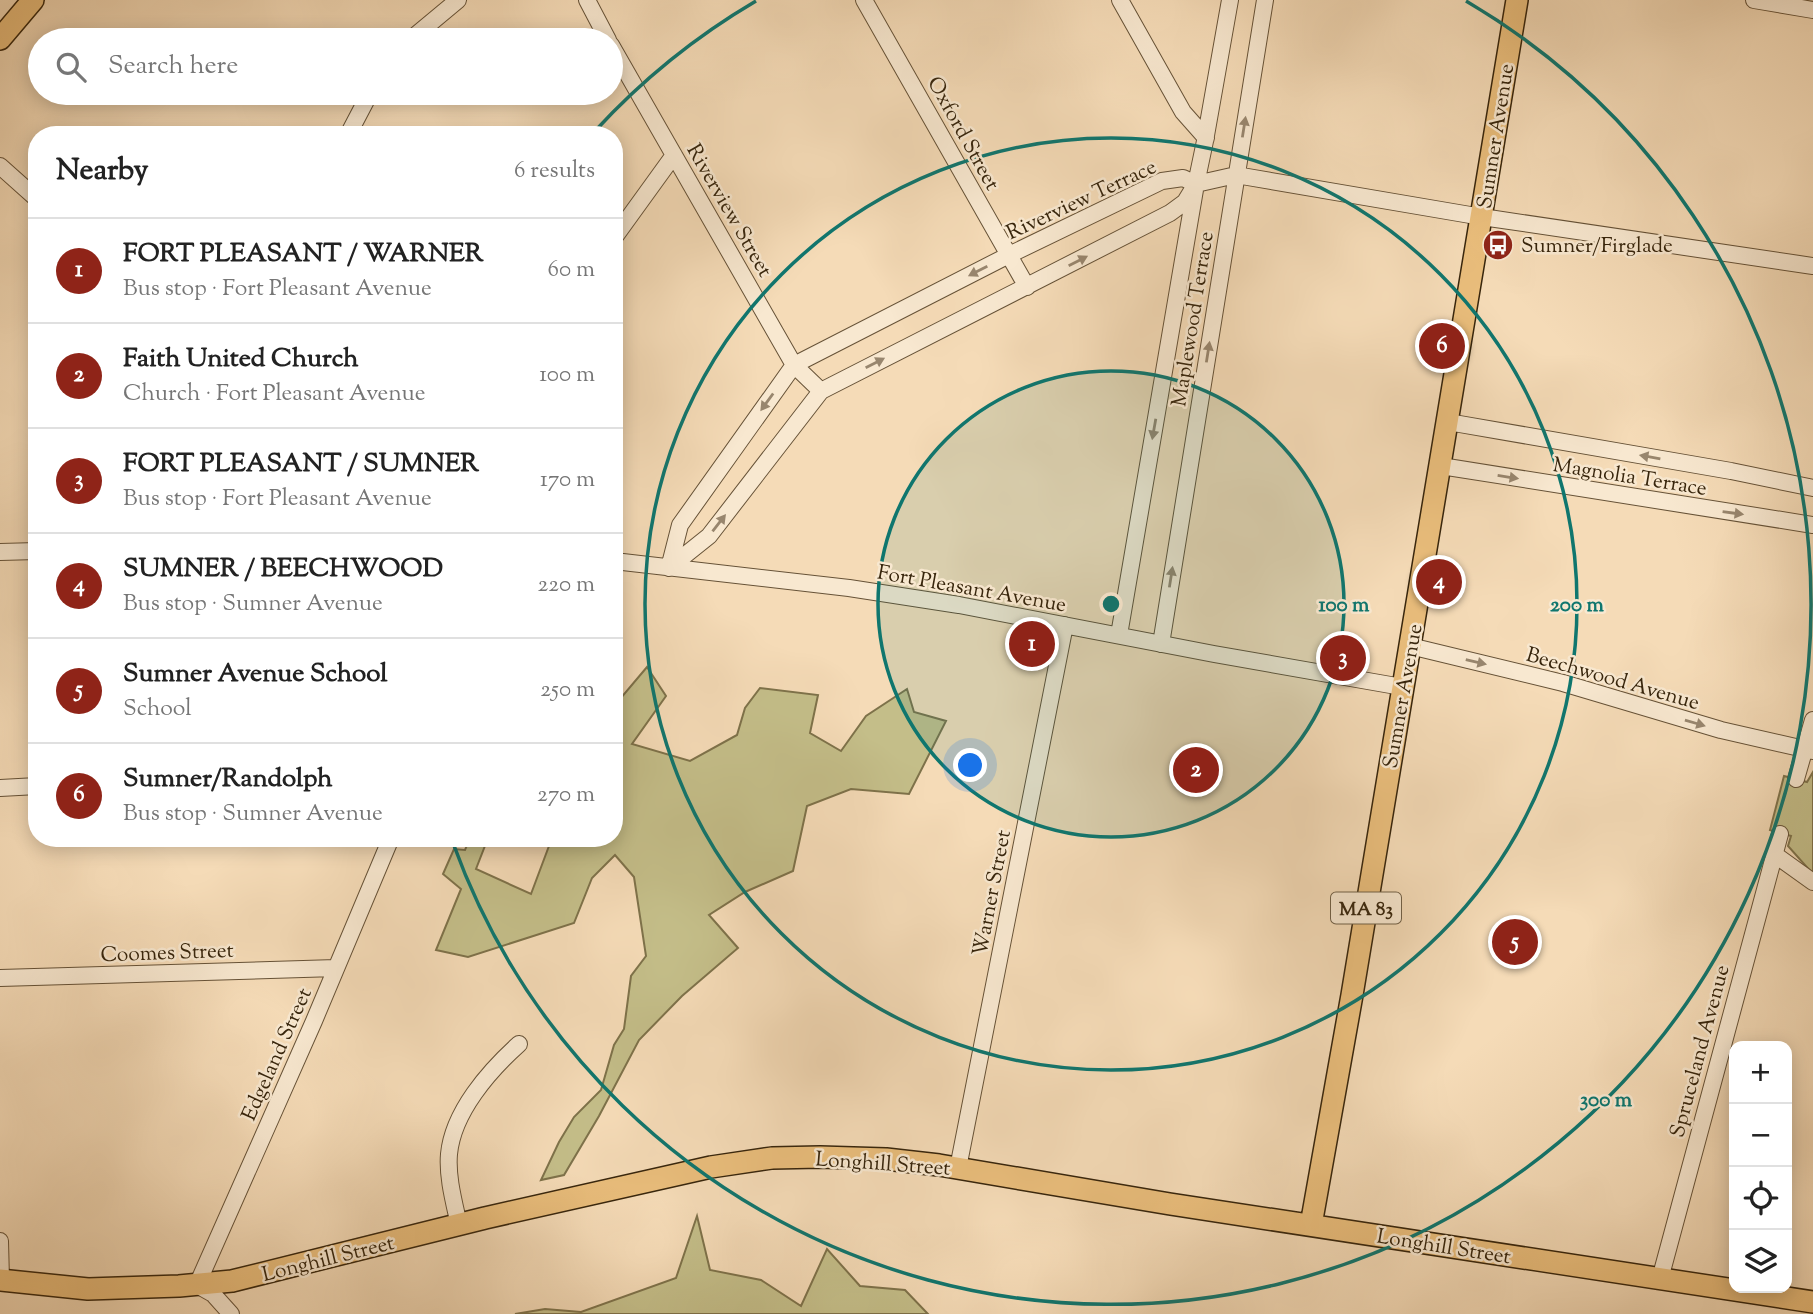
<!DOCTYPE html>
<meta charset="utf-8">
<style>
:root{--surface:#fff;--page:#f6f6f6;--text:#222;--muted:#767676;--line:#e0e0e0;--accent:#8f2418}
body{margin:0;font-family:"Sorts Mill Goudy",serif;background:var(--page);color:var(--text)}
.controls{position:absolute;right:21px;bottom:21px;display:grid;overflow:hidden;border-radius:14px;box-shadow:0 4px 18px #0003}
.controls button{width:63px;height:63px;display:grid;place-items:center;padding:0;border:0;border-bottom:2px solid var(--line);background:var(--surface);color:var(--text);font:35px sans-serif}
.you{position:absolute;left:971px;top:766px;width:24px;height:24px;margin:-18px;border:5px solid #fff;border-radius:50%;background:#1a73e8;box-shadow:0 0 0 10px #1a73e833}
.badge{display:grid;place-items:center;width:46px;height:46px;border-radius:50%;background:var(--accent);color:#fff;font-size:23px;font-weight:700}
.pin{position:absolute;translate:-50% -50%;border:4px solid #fff;box-shadow:0 2px 7px #0006}
.list{margin:0;padding:0;list-style:none}
h2{display:flex;justify-content:space-between;align-items:center;height:91px;margin:0;padding:0 28px;font-size:30px}
h2 small{font-size:23px;font-weight:400;color:var(--muted)}
.list li{display:grid;grid-template-columns:46px 1fr auto;gap:21px;align-items:center;box-sizing:border-box;height:105px;padding:0 28px;border-top:2px solid var(--line)}
.list b{display:block;font-size:26px;white-space:nowrap}
.list p{margin:0;font-size:23px;white-space:nowrap;color:var(--muted)}
.list em{font-size:23px;font-style:normal;color:var(--muted)}
.icon{flex:none;width:38px;height:38px;fill:none;stroke:currentColor;stroke-width:2;stroke-linecap:round;stroke-linejoin:round}
.map{position:relative;flex:none;width:1813px;height:1314px;overflow:hidden}
.search{position:absolute;background:var(--surface);box-shadow:0 4px 18px #0003;left:28px;top:28px;width:595px;height:77px;display:flex;align-items:center;gap:18px;box-sizing:border-box;padding:0 24px;border-radius:38px;color:var(--muted);font-size:26px}
.panel{position:absolute;background:var(--surface);box-shadow:0 4px 18px #0003;left:28px;top:126px;width:595px;height:721px;border-radius:28px}
.map>svg:first-child{display:block}
</style>
<div class="map">
<svg width="1813" height="1314" viewBox="0 0 1813 1314">
<rect width="100%" height="100%" fill="#f5dbb7"/>
<filter id="stains"><feTurbulence type="fractalNoise" baseFrequency=".00286" numOctaves="4"/><feColorMatrix values="0 0 0 0 .2 0 0 0 0 .09 0 0 0 0 .02 0 0 0 .5 -.17"/></filter>
<radialGradient id="worn" r=".72"><stop offset=".6" stop-color="#630" stop-opacity="0"/><stop offset="1" stop-color="#630" stop-opacity=".3"/></radialGradient>
<path fill="#c4be89" stroke="#7e724a" stroke-width="2" d="M647 667 666 696 632 744 690 761 737 735 745 708 760 688 818 695 810 733 841 751 866 716 907 689 914 712 946 721 909 794 851 789 807 806 793 871 745 892 709 915 738 948 682 996 639 1040 599 1116 564 1175 541 1180 559 1142 574 1117 601 1090 614 1045 624 1029 631 976 646 956 634 877 615 855 592 878 574 923 468 957 436 950 461 889 443 874 454 849 465 850 470 838H488L476 869 531 894 552 838H614V706Z
M1813 772V874L1788 846 1791 836 1770 830 1784 776 1807 782Z
M697 1216 710 1270 761 1280 801 1306 827 1249 860 1286 905 1290 928 1314H515L545 1309 581 1312 676 1278Z"/>
<g fill="none" stroke-linecap="round" stroke-linejoin="round">
<g stroke="#665237" stroke-width="18">
<path id="minor" d="M587 0 608 40
M864 0 1027 287
M1120 0 1183 112 1206 138
M1754 0 1813 10
M410 40 458 0
M611 45 794 365 821 391
M348 135 370 93
M0 166 37 199
M1196 184 1236 175 1482 217 1813 266
M614 238 674 155
M1448 422 1731 471 1813 488
M1441 466 1813 525
M0 552 37 551
M614 561 849 588 959 605 1214 654 1402 687
M669 568 680 525 794 365 1009 255 1162 181 1183 178 1196 184
M669 568 709 536 821 391 1170 213 1185 202 1196 184
M1119 635 1196 184 1205 141 1230 0
M1161 644 1265 0
M1410 646 1563 683 1721 730 1813 751
M1796 779 1813 720
M0 788 37 786
M1774 854 1813 882
M0 978 336 968
M958 1168 1065 625
M459 1225C454 1202 447 1177 449 1154 453 1112 489 1071 519 1044
M0 1241 1 1280
M1660 1279 1780 834
M231 1314 213 1294 197 1285 314 1021 391 838"/>
</g>
<g stroke="#37250c" stroke-width="24">
<path id="major" d="M0 39 33 0
M1311 1225 1352 995 1517 0
M0 1280 88 1289 179 1286 232 1281 485 1218 711 1167 772 1158 820 1157 886 1159 939 1165 1170 1204 1813 1302"/>
</g>
<use href="#minor" stroke="#f8e8d0" stroke-width="16"/>
<use href="#major" stroke="#eabe7c" stroke-width="21"/>
</g>
<defs><path id="oneway-solid" d="M-6-.8H1V-3.2L6.5 0L1 3.2V.8H-6Z" transform="scale(1.75)"/></defs>
<g fill="#98866e">
<use href="#oneway-solid" transform="translate(1244 127) rotate(-81)"/>
<use href="#oneway-solid" transform="translate(1078 261) rotate(-27)"/>
<use href="#oneway-solid" transform="translate(978 271) rotate(153)"/>
<use href="#oneway-solid" transform="translate(1208 352) rotate(-81)"/>
<use href="#oneway-solid" transform="translate(875 363) rotate(-27)"/>
<use href="#oneway-solid" transform="translate(767 402) rotate(126)"/>
<use href="#oneway-solid" transform="translate(1154 429) rotate(100)"/>
<use href="#oneway-solid" transform="translate(1650 457) rotate(-170)"/>
<use href="#oneway-solid" transform="translate(1508 477) rotate(9)"/>
<use href="#oneway-solid" transform="translate(1733 513) rotate(8)"/>
<use href="#oneway-solid" transform="translate(719 523) rotate(-52)"/>
<use href="#oneway-solid" transform="translate(1171 577) rotate(-81)"/>
<use href="#oneway-solid" transform="translate(1476 662) rotate(13)"/>
<use href="#oneway-solid" transform="translate(1695 723) rotate(16)"/>
</g>
<circle cx="1111" cy="604" r="233" fill="#0f766e" fill-opacity=".12"/>
<g fill="none" stroke="#0f766e" stroke-width="3.5">
<circle cx="1111" cy="604" r="233"/>
<circle cx="1111" cy="604" r="466"/>
<path d="M595 131A700 700 0 0 1 756 1M1466 1A700 700 0 1 1 453 843"/>
</g>
<defs>
<g id="bus-disc" transform="scale(1.575)"><circle r="9.5" fill="#8f2418" stroke="#f8e8d0"/><path d="M-5-6H5V4H4V6H2V4H-2V6H-4V4H-5ZM-3.5-4V0h7V-4ZM-3.5 1.2v1.5H-2V1.2ZM2 1.2v1.5H3.5V1.2Z" fill="#fff"/></g>
</defs>
<g fill-rule="evenodd">
<use href="#bus-disc" x="1498" y="245"/>
</g>
<g text-anchor="middle" stroke-width="5" stroke-linejoin="round" paint-order="stroke">
<rect fill="#f8e8d0" stroke="#716047" stroke-width="2" x="1331" y="892.5" width="70" height="31" rx="5"/>
<g font-size="19" font-weight="bold" fill="#37250c">
<text x="1366" y="915">MA 83</text>
</g>
<g font-size="21" fill="#37250c" stroke="#f8e8d0">
<text transform="translate(964 133) rotate(61)" y="7">Oxford Street</text>
<text transform="translate(1495 136) rotate(-81)" y="7">Sumner Avenue</text>
<text transform="translate(1081 199) rotate(-25)" y="7">Riverview Terrace</text>
<text transform="translate(730 210) rotate(60)" y="7">Riverview Street</text>
<text transform="translate(1192 319) rotate(-81)" y="7">Maplewood Terrace</text>
<text transform="translate(1630 476) rotate(9)" y="7">Magnolia Terrace</text>
<text transform="translate(972 588) rotate(10)" y="7">Fort Pleasant Avenue</text>
<text transform="translate(1613 678) rotate(16)" y="7">Beechwood Avenue</text>
<text transform="translate(1402 696) rotate(-80)" y="7">Sumner Avenue</text>
<text transform="translate(991 893) rotate(-79)" y="7">Warner Street</text>
<text transform="translate(167 952) rotate(-2)" y="7">Coomes Street</text>
<text transform="translate(1699 1051) rotate(-75)" y="7">Spruceland Avenue</text>
<text transform="translate(276 1054) rotate(-66)" y="7">Edgeland Street</text>
<text transform="translate(883 1163) rotate(4)" y="7">Longhill Street</text>
<text transform="translate(1444 1246) rotate(9)" y="7">Longhill Street</text>
<text transform="translate(328 1258) rotate(-14)" y="7">Longhill Street</text>
</g>
<g font-size="21" fill="#37250c" stroke="#f8e8d0" text-anchor="start">
<text x="1521" y="252">Sumner/Firglade</text>
</g>
</g>
<circle cx="1111" cy="604" r="10" fill="#0f766e" stroke="#f8e8d0" stroke-width="3.5"/>
<g font-size="21" text-anchor="middle" font-weight="bold" fill="#0f766e" stroke="#f8e8d0" stroke-width="5" stroke-linejoin="round" paint-order="stroke">
<text x="1344" y="611">100 m</text>
<text x="1577" y="611">200 m</text>
<text x="1606" y="1106">300 m</text>
</g>
<rect width="100%" height="100%" filter="url(#stains)"/>
<rect width="100%" height="100%" fill="url(#worn)"/>
</svg>
<div class="controls">
<button>+</button>
<button>−</button>
<button><svg class="icon" aria-label="locate" viewBox="0 0 24 24"><circle cx="12" cy="12" r="6"/><path d="M12 2v4M12 18v4M2 12h4M18 12h4"/></svg></button>
<button><svg class="icon" aria-label="layers" viewBox="0 0 24 24"><path d="M12 4l9 5-9 5-9-5zM3 14l9 5 9-5"/></svg></button>
</div>
<div class="you"></div>
<div class="pin badge" style="left:1032px;top:644px">1</div>
<div class="pin badge" style="left:1196px;top:770px">2</div>
<div class="pin badge" style="left:1343px;top:658px">3</div>
<div class="pin badge" style="left:1439px;top:582px">4</div>
<div class="pin badge" style="left:1515px;top:942px">5</div>
<div class="pin badge" style="left:1442px;top:346px">6</div>
<div class="search"><svg class="icon" aria-label="search" viewBox="0 0 24 24"><circle cx="10" cy="10" r="6"/><path d="M15 15l6 6"/></svg>Search here</div>
<section class="panel">
<h2>Nearby<small>6 results</small></h2>
<ul class="list">
<li><span class="badge">1</span><div><b>FORT PLEASANT / WARNER</b><p>Bus stop · Fort Pleasant Avenue</p></div><em>60 m</em></li>
<li><span class="badge">2</span><div><b>Faith United Church</b><p>Church · Fort Pleasant Avenue</p></div><em>100 m</em></li>
<li><span class="badge">3</span><div><b>FORT PLEASANT / SUMNER</b><p>Bus stop · Fort Pleasant Avenue</p></div><em>170 m</em></li>
<li><span class="badge">4</span><div><b>SUMNER / BEECHWOOD</b><p>Bus stop · Sumner Avenue</p></div><em>220 m</em></li>
<li><span class="badge">5</span><div><b>Sumner Avenue School</b><p>School</p></div><em>250 m</em></li>
<li><span class="badge">6</span><div><b>Sumner/Randolph</b><p>Bus stop · Sumner Avenue</p></div><em>270 m</em></li>
</ul>
</section>
</div>
